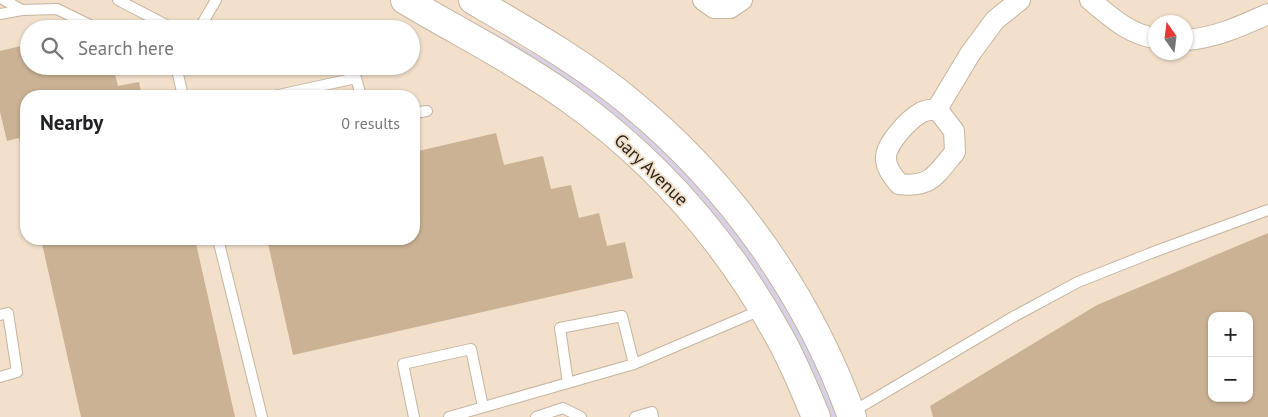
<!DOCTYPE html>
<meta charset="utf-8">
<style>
:root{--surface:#fff;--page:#f6f6f6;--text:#202124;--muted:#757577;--line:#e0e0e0}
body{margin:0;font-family:"PT Sans",sans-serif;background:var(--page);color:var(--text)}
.controls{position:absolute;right:15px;bottom:15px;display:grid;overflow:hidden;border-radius:10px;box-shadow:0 1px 4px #0004}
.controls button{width:45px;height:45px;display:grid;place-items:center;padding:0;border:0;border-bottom:1px solid var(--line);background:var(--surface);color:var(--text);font:25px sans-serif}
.compass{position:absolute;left:1148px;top:15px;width:45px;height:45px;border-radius:50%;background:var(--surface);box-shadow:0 1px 4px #0004;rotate:346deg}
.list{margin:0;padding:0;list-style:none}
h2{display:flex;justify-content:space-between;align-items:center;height:65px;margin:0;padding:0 20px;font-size:21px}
h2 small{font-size:16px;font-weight:400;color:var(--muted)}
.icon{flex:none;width:28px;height:28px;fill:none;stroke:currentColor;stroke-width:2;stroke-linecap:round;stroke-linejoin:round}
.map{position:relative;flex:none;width:1268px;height:417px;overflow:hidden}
.search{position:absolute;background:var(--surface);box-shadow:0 1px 4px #0004;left:20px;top:20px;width:400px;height:55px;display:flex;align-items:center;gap:12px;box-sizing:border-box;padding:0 18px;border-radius:28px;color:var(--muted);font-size:19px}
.panel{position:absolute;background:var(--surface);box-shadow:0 1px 4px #0004;left:20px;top:90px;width:400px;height:155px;border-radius:20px}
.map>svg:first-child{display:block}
</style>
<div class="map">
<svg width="1268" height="417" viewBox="0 0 1268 417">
<rect width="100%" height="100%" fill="#f2e0cb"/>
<path fill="#d8d1e6" d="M456 13 576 76 650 136 710 197 769 277 805 337 840 417H828L745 259Z"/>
<path fill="#cbb294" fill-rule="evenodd" d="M29 44V66H92L94 71 113 67 118 86 139 82 142 96H26L25 167 19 138 7 141 0 112V51Z
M496 133 504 165 543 156 551 189 571 185 579 218 599 213 607 246 625 242 633 278 293 355 267 239H414V152Z
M1268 233V417H933L930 406 1097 305ZM1212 316H1249V398H1212Z
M41 239H195L235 417H81Z"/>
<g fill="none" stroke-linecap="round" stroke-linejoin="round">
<g stroke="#c5b49f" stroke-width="12">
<path id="service" d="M4 0 22 10
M118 0 174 29
M0 14 22 10 57 9 98 29
M199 29 216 0
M176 66 183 96
M274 96 356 78 361 96
M414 113 427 111
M218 239 262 417
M0 315 8 313 17 372 0 377
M568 383 560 328 622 316 634 364
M852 412 1013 317 1078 282 1151 253 1268 210
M414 417 403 364 471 349 483 407
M449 417 634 364 761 310
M536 417 563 408 581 417
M635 417 652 412 653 417"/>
</g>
<g stroke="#c5b49f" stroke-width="22">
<path id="minor" d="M703 0 714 8H730L742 0
M1090 0C1110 16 1129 35 1156 38
M1186 40C1215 38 1241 26 1268 14
M937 109 954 131 955 152C936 174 932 188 899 184 893 176 887 170 886 160 884 145 909 119 922 112 926 110 932 110 937 109L970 54 995 20 1020 0"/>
</g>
<g stroke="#c5b49f" stroke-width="30">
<path id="secondary" d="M405 0C459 32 516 61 567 97 656 160 728 243 780 338 794 363 805 390 816 417
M473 0C528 32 583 63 632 104 731 186 809 296 852 417"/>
</g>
<use href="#service" stroke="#fff" stroke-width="10"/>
<use href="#minor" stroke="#fff" stroke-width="20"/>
<use href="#secondary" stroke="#fff" stroke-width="28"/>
</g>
<g text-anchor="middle" stroke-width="4" stroke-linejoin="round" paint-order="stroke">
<g font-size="18" fill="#2a241c" stroke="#f2e0cb">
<text transform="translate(651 170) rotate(44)" y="6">Gary Avenue</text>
</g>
</g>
</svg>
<div class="controls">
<button>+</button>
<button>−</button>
</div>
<svg class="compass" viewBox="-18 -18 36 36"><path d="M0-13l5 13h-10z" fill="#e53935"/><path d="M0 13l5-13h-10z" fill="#757577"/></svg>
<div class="search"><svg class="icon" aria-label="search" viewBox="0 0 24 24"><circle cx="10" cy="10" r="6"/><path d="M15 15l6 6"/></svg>Search here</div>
<section class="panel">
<h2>Nearby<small>0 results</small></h2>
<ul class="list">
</ul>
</section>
</div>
